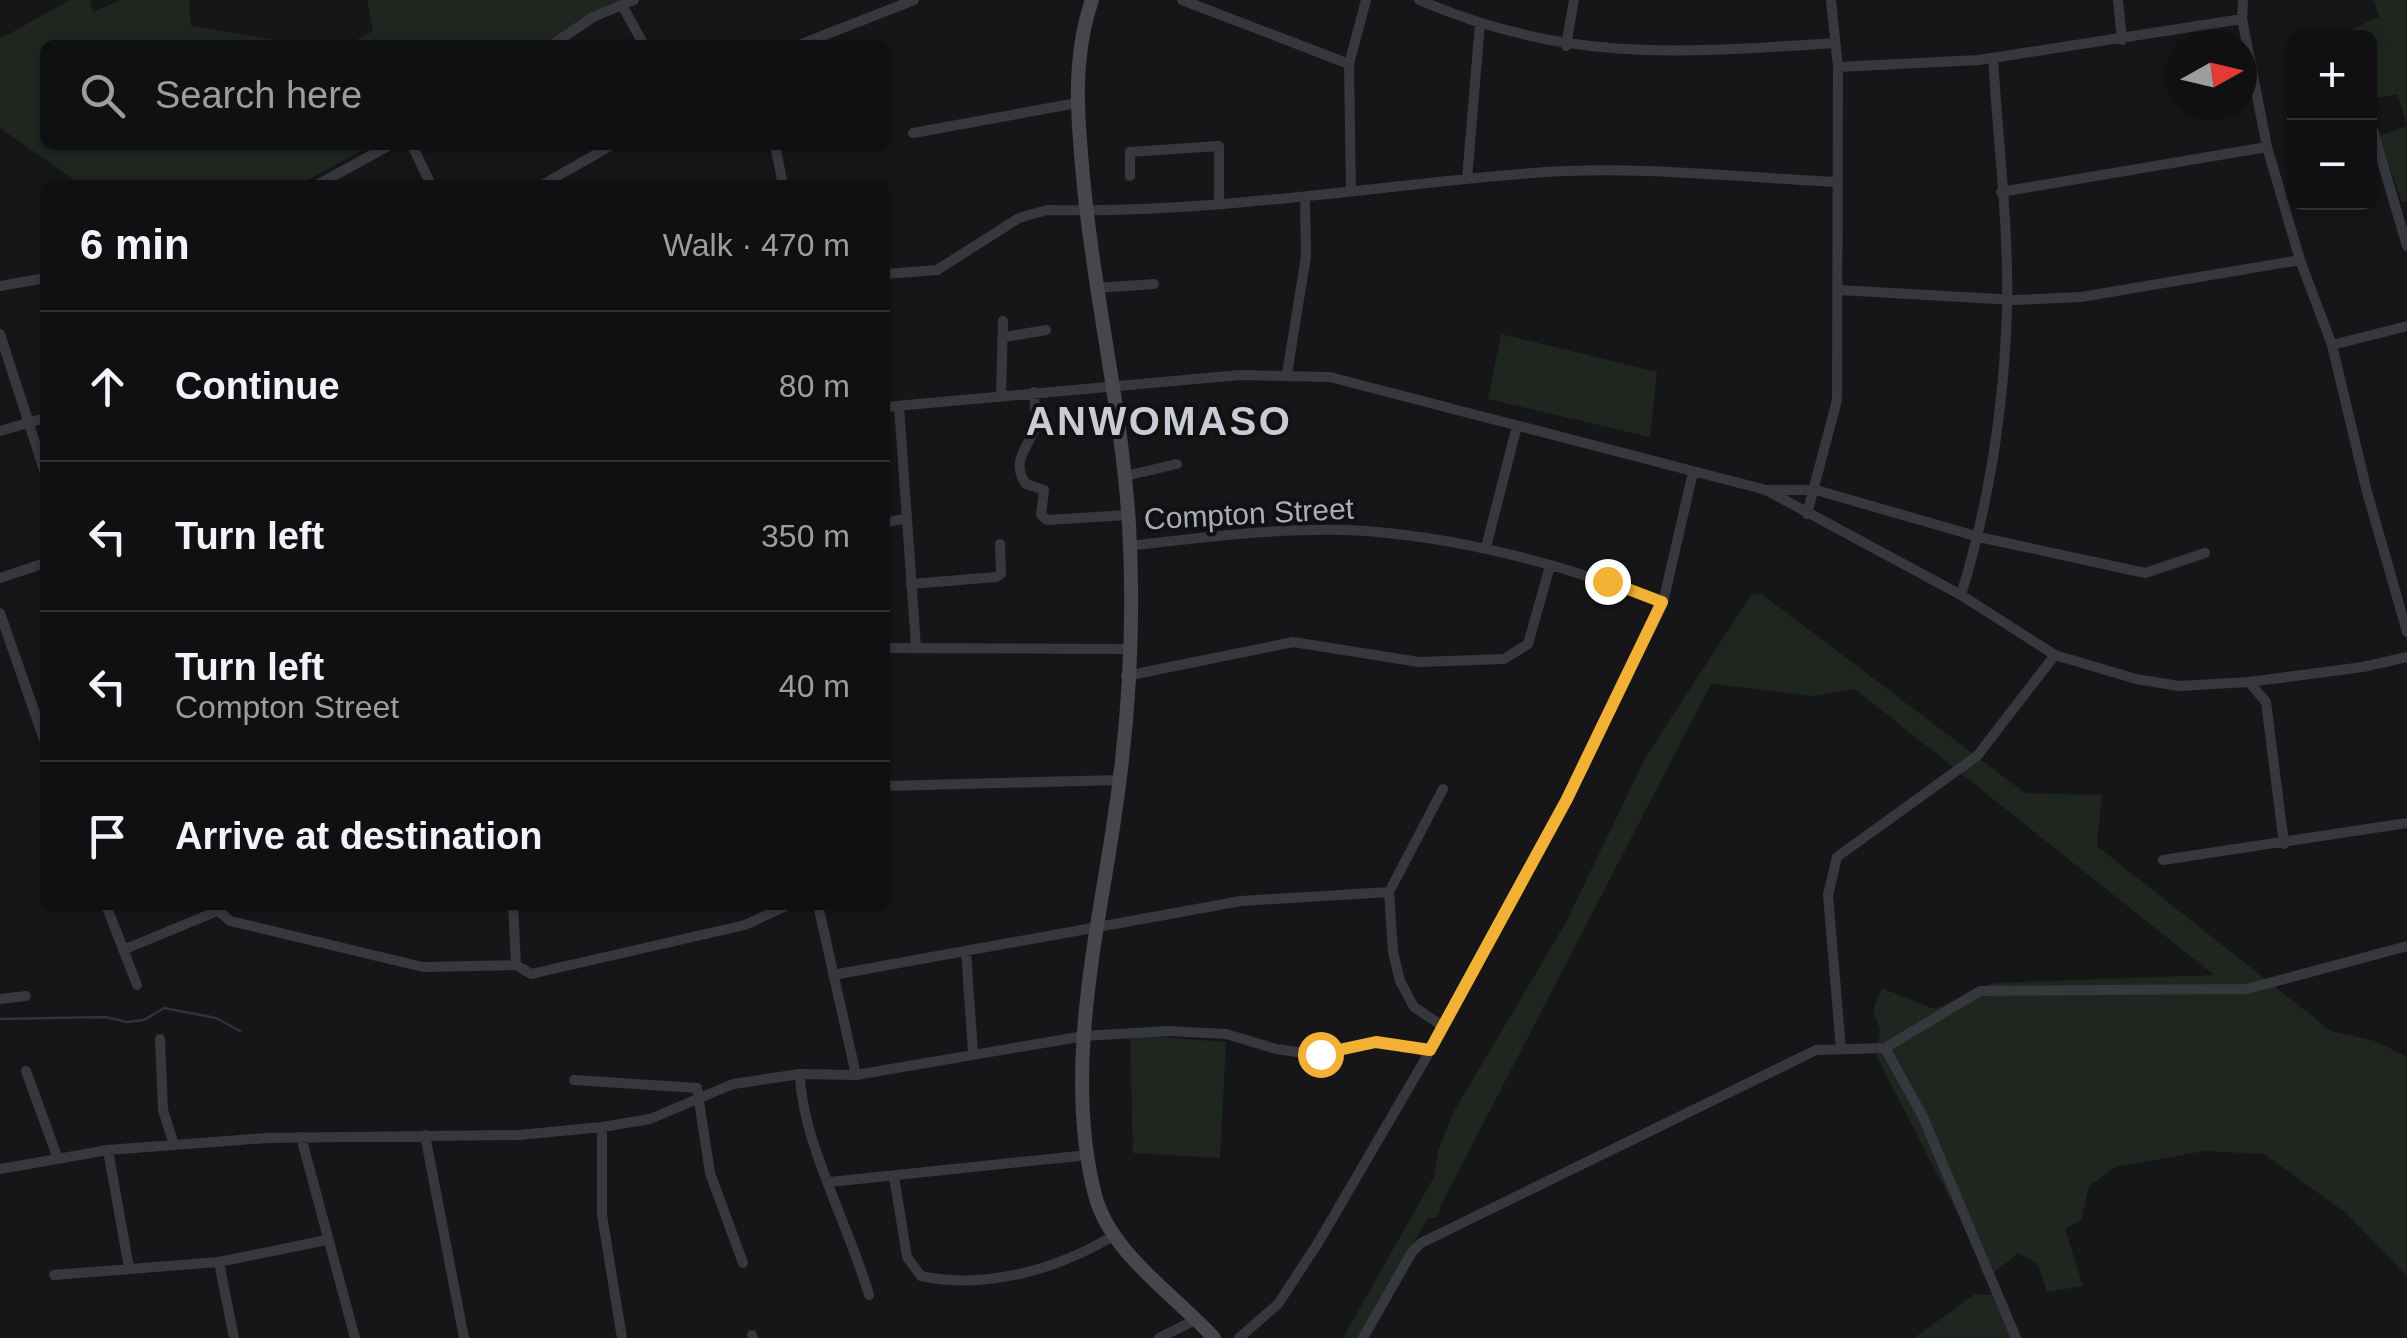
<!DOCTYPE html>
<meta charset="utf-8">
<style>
:root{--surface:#101012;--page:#1e1e20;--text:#f1f3f6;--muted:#9c9d9f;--line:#303032}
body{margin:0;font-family:Arial,sans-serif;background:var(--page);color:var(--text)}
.controls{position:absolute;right:30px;top:30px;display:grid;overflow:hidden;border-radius:15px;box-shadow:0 2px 8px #0004}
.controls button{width:90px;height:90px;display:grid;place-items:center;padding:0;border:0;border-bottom:2px solid var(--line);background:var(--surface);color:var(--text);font:50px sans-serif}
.compass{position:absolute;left:2167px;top:30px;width:90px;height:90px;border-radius:50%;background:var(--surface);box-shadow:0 2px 8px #0004;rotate:82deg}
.stop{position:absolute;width:30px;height:30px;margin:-22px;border:8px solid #f2b134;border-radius:50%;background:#fff}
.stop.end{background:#f2b134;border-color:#fff;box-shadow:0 2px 10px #0008}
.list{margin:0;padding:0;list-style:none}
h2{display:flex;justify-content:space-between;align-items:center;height:130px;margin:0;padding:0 40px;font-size:42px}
h2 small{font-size:32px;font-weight:400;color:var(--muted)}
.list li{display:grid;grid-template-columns:65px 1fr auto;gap:30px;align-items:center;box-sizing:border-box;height:150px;padding:0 40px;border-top:2px solid var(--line)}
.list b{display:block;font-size:38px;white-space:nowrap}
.list p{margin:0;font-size:32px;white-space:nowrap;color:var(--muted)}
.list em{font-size:32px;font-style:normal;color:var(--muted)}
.icon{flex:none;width:55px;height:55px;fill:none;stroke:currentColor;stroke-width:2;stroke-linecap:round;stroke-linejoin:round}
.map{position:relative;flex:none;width:2407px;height:1338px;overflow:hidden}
.search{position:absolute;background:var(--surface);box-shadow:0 2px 8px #0004;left:40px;top:40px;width:850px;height:110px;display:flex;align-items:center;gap:25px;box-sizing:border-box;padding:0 35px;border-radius:15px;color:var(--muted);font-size:38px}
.panel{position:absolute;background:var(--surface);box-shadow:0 2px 8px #0004;left:40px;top:180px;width:850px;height:730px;border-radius:15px}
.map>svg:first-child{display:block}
</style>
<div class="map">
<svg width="2407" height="1338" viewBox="0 0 2407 1338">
<rect width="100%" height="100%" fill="#161618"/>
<path fill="#1e261f" d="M70 0H90L93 12 121 0H189L191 26 310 45H45V145H372L298 185H82L0 128V39Z
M367 0H622L549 45H347L373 31Z
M2374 0H2407V124L2397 94 2371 99 2370 38 2352 37 2350 30 2379 17Z
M2407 126V201L2402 202 2379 136Z
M1501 334 1657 372 1650 437 1488 399Z
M1760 593 2025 793 2102 795 2097 846 2331 1031 2375 1041 2407 1057V1276L2346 1213 2264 1154 2204 1151 2116 1167 2089 1186 2081 1220 2065 1229 2083 1286 2047 1292 2038 1264 2018 1253 1996 1271H1987L1877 1057 1880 1029 1873 1010 1882 988 1934 1009 1992 983 2214 975 1855 689 1814 696 1711 684 1442 1203 1438 1217 1427 1219 1359 1338H1343L1434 1177 1438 1151 1453 1113 1565 924 1647 755 1751 595Z
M1130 1035 1226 1042 1220 1158 1133 1153Z
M1975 1294 1992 1295 2011 1338H1914Z"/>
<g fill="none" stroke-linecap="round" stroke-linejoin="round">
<path stroke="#2c353c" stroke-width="2.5" d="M0 1019 106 1017 127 1022 144 1020 164 1008 216 1018 240 1031"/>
<path stroke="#37383d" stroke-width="10" d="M1182 0 1349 64
M1419 0C1565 63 1680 53 1835 43
M2118 0 2122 40
M2243 0 2242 19 2267 147 2300 260 2332 345 2367 492 2407 632
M623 7 644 45
M552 45 593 17 634 0
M799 45 914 0
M1566 46 1574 0
M1838 67 1979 60 2242 19
M2370 120 2407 246
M913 133 1077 103
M412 145 431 185
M775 145 783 185
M1130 176V152L1219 146V203
M1467 179 1480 23
M317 185 390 145
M542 185 612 145
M1351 191 1349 64 1366 0
M2001 192 2267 147
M885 274 937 270 1019 218 1047 210C1210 214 1371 186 1532 173 1632 165 1736 177 1836 182
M0 286 45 278
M1096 288 1154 284
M1839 290 2015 300 2081 297 2300 260
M0 334 45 473
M1005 337 1046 330
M2332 345 2407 326
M1287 374 1306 256 1305 197
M1034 392C1034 403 1038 423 1033 433 1026 449 1011 463 1026 484L1044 490 1041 515 1047 520 1128 515
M1001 395 1003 321
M899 406 916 647
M885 407 1240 375 1330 377 1766 490 1961 595 2055 655 2136 679 2179 686 2249 682 2363 667 2407 657
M0 431 45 418
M1125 476 1177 464
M1767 490H1816L1979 537 2145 573 2205 553
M1807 514 1837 400 1838 67 1831 0
M885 523 906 518
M1129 546C1207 537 1288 526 1366 531 1468 539 1568 566 1663 603
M1486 547 1517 426
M0 578 45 563
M911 584 996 577 1001 574 1000 544
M1961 595C1989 504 2004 405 2007 310 2009 227 1998 141 1993 58
M0 613 45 742
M885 648 1128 649
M1126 676 1293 642 1419 662 1504 659 1528 644 1550 566
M2249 682 2266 702 2284 844
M885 786 1118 780
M1443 789 1389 892 1393 952 1400 981 1414 1007 1444 1027
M2163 860 2407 823
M106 905 137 985
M212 905 230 921 423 967 516 965 531 974 745 925 788 905
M513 905 516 965
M818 905 856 1075
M123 950 215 912
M966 951 973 1053
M833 975 1241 901 1389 892
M0 999 26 996
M160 1039 163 1110 174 1145
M1885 1048 1923 1117 2016 1338
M1841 1049 1828 895 1837 857 1977 756 2055 655
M26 1071 57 1156
M800 1074C801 1139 850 1228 869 1295
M574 1080 697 1088 710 1173 743 1263
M602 1127V1215L622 1338
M425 1135 464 1338
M301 1137 355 1338
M108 1150 129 1268
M0 1169 108 1150 267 1138 519 1135 602 1127 650 1119 733 1084 800 1074 856 1075 1084 1036 1169 1031 1226 1034 1276 1049 1311 1054 1375 1042 1431 1050
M894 1176 907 1257 921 1276C986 1290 1058 1269 1113 1236
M830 1182 1088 1155
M219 1262 234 1338
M54 1275 219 1262 326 1240
M752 1335 753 1338
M1159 1338 1197 1319
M1239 1338 1278 1304 1318 1243 1444 1027 1567 799 1663 603 1693 472
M1363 1338 1412 1252 1421 1243 1816 1050 1885 1048 1980 991 2247 989 2407 946"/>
<path stroke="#45474d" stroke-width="14" d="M1092 0C1071 61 1078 124 1084 187 1095 300 1122 412 1129 525 1135 626 1128 734 1112 834 1094 949 1065 1078 1095 1195 1110 1253 1175 1295 1214 1338"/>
</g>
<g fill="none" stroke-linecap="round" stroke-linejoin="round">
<path stroke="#f2b134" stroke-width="12" d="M1320 1054 1376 1042 1430 1050 1567 799 1662 602 1607 581"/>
</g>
<g text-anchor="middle" stroke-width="8" stroke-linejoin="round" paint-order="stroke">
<g font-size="30" fill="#a8adb8" stroke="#111113">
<text transform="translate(1249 514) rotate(-3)" y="10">Compton Street</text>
</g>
<g font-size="40" font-weight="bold" letter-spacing="2.5" fill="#c9ccd4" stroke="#111113">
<text x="1159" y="435">ANWOMASO</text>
</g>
</g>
</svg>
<div class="controls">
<button>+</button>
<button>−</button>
</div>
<svg class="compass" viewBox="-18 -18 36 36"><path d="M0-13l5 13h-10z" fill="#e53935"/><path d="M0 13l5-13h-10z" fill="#9c9d9f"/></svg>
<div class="stop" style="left:1320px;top:1054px"></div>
<div class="stop end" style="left:1607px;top:581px"></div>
<div class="search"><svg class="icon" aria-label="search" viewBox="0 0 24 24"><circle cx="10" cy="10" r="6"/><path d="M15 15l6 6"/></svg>Search here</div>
<section class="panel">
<h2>6 min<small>Walk · 470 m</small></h2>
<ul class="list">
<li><svg class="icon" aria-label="ahead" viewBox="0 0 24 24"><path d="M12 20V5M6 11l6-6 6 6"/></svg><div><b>Continue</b></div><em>80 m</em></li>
<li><svg class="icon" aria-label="left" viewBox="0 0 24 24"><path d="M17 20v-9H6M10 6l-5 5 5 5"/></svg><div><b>Turn left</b></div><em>350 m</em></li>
<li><svg class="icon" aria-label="left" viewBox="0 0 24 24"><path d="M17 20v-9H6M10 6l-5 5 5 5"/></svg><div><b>Turn left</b><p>Compton Street</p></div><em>40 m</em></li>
<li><svg class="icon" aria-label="arrive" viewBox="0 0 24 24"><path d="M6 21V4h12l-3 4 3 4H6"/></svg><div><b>Arrive at destination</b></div></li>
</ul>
</section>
</div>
